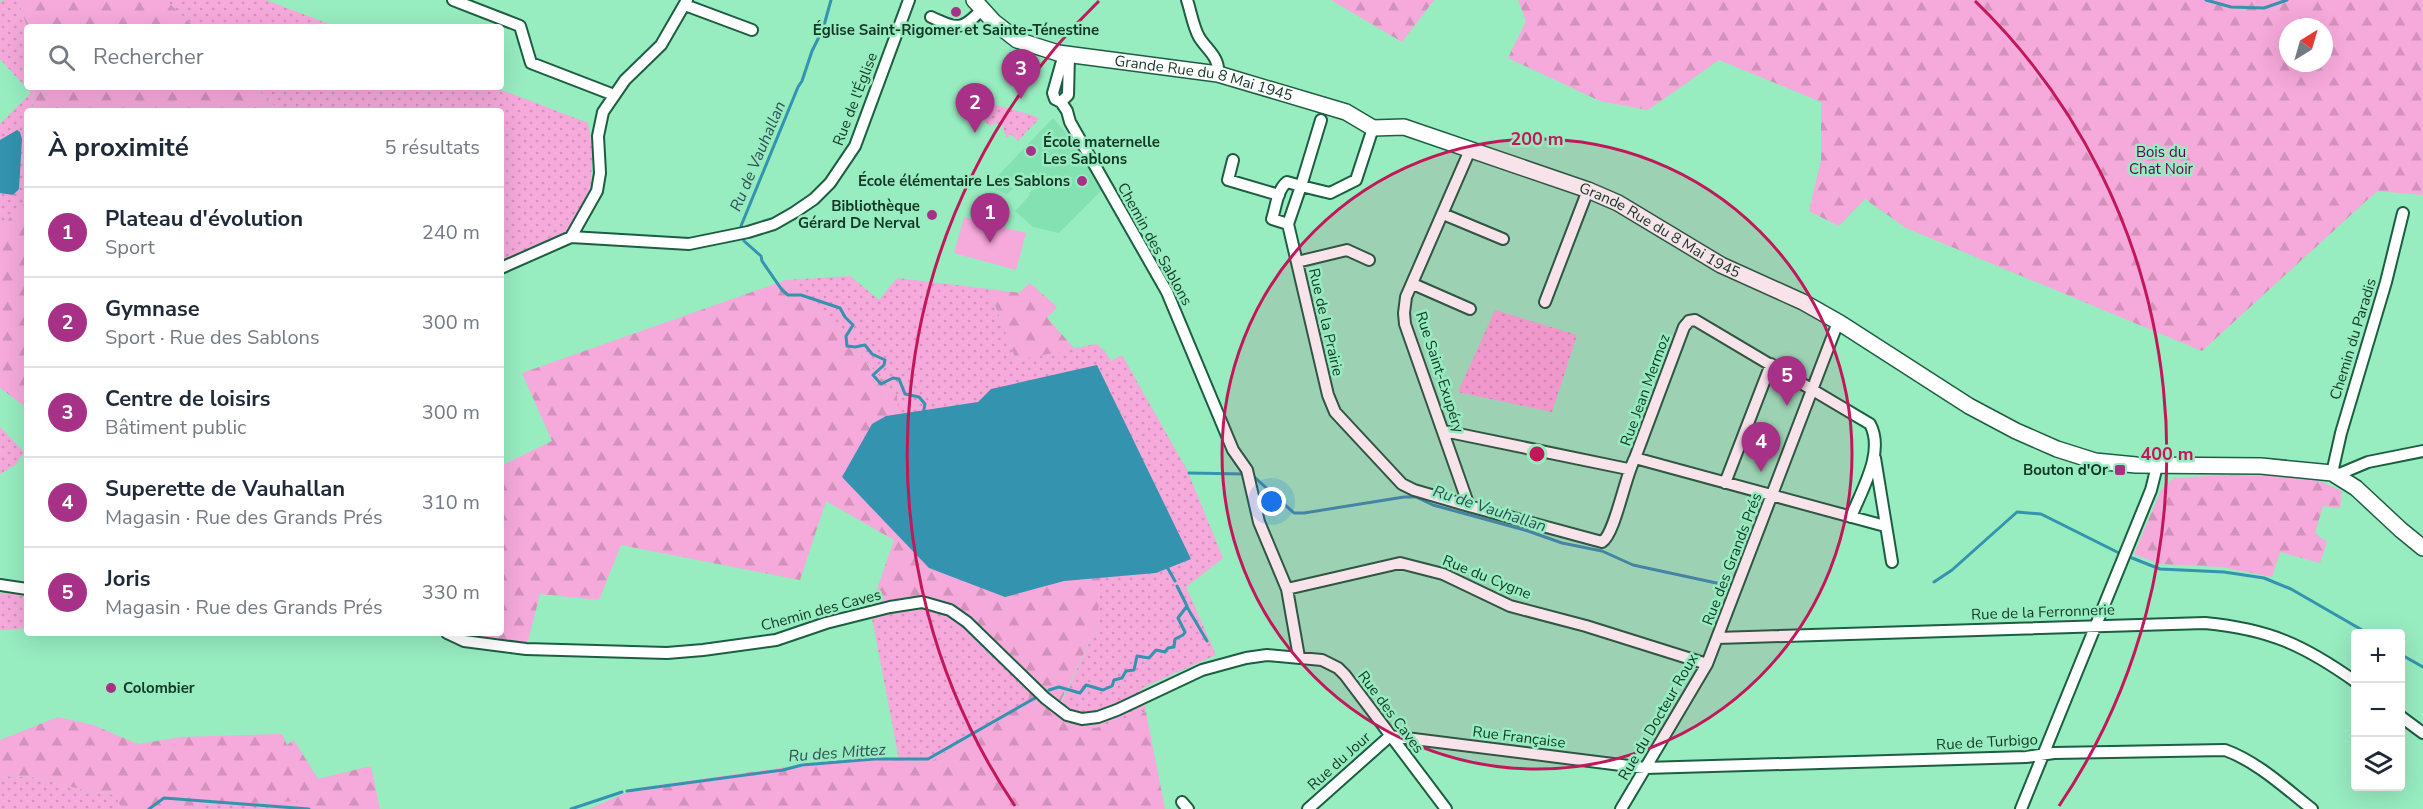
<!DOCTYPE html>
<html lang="fr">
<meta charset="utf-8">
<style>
:root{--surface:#fff;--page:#f6f6f7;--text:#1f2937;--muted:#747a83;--line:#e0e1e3;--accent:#a83188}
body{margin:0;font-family:"Nunito Sans",sans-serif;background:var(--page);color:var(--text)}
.controls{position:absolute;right:18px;bottom:18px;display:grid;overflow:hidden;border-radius:6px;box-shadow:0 6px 24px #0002}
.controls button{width:54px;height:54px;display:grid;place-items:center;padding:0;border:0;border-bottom:2px solid var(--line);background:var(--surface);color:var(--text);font:30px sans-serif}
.compass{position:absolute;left:2279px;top:18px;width:54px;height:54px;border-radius:50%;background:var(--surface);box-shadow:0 6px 24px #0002;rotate:37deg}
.you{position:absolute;left:1272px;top:502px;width:21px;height:21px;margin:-15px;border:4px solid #fff;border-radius:50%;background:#1a73e8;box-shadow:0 0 0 9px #1a73e833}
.badge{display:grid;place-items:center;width:39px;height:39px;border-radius:50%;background:var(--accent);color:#fff;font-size:20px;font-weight:700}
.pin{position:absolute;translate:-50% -50px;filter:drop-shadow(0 2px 3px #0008)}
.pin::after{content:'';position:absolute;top:32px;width:21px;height:18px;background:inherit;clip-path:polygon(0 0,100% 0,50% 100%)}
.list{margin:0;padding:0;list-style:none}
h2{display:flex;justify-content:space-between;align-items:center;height:78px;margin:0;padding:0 24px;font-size:26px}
h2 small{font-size:20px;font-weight:400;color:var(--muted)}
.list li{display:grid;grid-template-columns:39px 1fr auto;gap:18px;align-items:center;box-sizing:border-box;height:90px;padding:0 24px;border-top:2px solid var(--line)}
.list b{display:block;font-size:22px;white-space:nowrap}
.list p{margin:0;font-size:20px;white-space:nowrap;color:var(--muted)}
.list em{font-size:20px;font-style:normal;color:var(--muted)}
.icon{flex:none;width:33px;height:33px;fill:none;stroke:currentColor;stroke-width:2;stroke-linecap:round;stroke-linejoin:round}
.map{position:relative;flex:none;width:2423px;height:809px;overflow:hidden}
.search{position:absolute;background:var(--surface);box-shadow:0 6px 24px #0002;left:24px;top:24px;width:480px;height:66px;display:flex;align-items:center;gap:15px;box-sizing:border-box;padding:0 21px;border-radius:6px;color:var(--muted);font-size:22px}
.panel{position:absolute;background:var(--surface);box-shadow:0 6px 24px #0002;left:24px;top:108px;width:480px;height:528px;border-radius:6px}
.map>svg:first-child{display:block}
</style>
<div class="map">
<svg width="2423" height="809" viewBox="0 0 2423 809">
<defs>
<pattern id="grass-dots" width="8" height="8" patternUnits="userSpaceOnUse" patternTransform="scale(1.5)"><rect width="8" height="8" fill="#f6a9db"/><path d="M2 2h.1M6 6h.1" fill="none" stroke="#d292bc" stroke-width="1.8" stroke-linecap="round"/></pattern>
<pattern id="forest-firs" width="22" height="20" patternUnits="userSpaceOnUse" patternTransform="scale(1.5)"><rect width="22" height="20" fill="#f6a9db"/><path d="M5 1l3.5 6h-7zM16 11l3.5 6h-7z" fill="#d292bc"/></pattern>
</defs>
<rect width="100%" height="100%" fill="#97ecc0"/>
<path fill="#84e1b1" d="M1053 118 1080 149 1102 190 1059 233 1033 227 1015 211 1030 195 1029 193 1037 187 1022 172 1009 184 1013 189 1007 194 995 189 991 183Z"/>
<path fill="url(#grass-dots)" d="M4 0H18L27 27V87H32L33 111H27V203L19 208 6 222 0 223V124L31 93 0 59V2Z
M166 0H266L337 27H194Z
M255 87H494L588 123 593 152 590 193 575 220 565 235 501 264V111H280Z
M993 104 1035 116 1039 119 1018 141 1011 134 1006 138 1003 126 996 123 990 126 983 119 986 111 990 113Z
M850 276 879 300 897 278 989 289 1016 360 1096 344 1105 351 1111 361 1122 355 1187 470 1223 558 1186 587 1216 655 1142 688 1146 712 1095 728 1075 727 1056 714 1097 626 892 447 897 395 820 312 786 280Z
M1495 310 1577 335 1552 412 1458 392Z
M0 427 24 452 15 465 0 474Z
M0 593 27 595V628L0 630Z
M922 602 967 622 1029 694V702L927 764 899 760 872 618V604Z
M0 776 32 777 80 789 115 795 122 807V809H0Z
M301 801 298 809H196L198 805Z"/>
<path fill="url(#forest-firs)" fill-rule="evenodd" d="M18 0H166L194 27H27Z
M1331 0H1434L1402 42Z
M1518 0H2423V195L2377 191 2202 351 1906 228 1865 199 1839 226 1809 211 1821 160V102L1719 60 1648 110 1600 101 1508 58 1526 21ZM2288 27H2324V63H2288Z
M32 87H255L280 111H33Z
M27 203V408L0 388V223L6 222 19 207Z
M786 280 820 312 897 395 898 419 1102 556 1097 626 1055 713 1075 727 1095 728 1146 712 1165 809H589L637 788 757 771 875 756 927 764 1028 702 1029 694 967 622 922 602 872 604 894 540 826 501 800 580 621 545 599 600 540 594 526 649 447 633H501V466L552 441 522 373Z
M1030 283 1057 307 1047 318 1075 349 1016 360 989 289 1019 293Z
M2224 475 2286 476 2317 480 2342 491 2340 508 2323 506 2315 533 2327 542 2320 563 2280 552 2272 577 2222 567 2160 564 2134 554 2161 490 2174 478Z
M58 717 93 725 138 744 181 737 282 734 287 745 294 740 318 779 371 766 380 809H298L301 801 198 805 196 809H122L115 795 80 789 32 777 0 776V740Z"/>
<path fill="#f6a9db" d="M964 217 1026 233 1016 270 954 253Z"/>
<path fill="#3493af" d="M17 130 20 132 22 139 19 189 13 195 0 193V140Z
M1097 365 1191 559 1156 573 1064 581 1005 597 929 568 842 477 872 424 886 416 978 402 991 389Z"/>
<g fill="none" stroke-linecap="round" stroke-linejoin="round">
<path stroke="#3493af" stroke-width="3" d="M831 0 823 29 812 51 802 81 798 87 741 226 744 241 761 256 762 261 782 290 788 295H801L840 308 845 317 853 325 846 336 847 346 855 347 865 345 872 354 885 360 884 365 873 375 881 384 893 378 899 379 905 394 919 397 925 404 923 414
M2206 0 2231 7 2264 8 2287 0
M1189 473 1244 474
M1251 474 1294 513H1304L1404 497H1416L1433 505 1528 531 1562 543 1602 551 1633 565 1721 584
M2132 558 2160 569 2224 572 2264 578 2291 589 2369 634
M1167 567 1175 581
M1934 582 1952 570 2017 512 2041 514 2121 554
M1187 607 1207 641
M2400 654 2423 667
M1049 690 1059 687 1080 693 1086 685 1103 690 1112 686 1114 680 1122 678 1126 671 1134 670 1137 656 1149 658 1156 650 1165 652 1168 648 1174 647 1175 639 1183 635 1185 632 1178 618 1187 606 1177 586
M627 791 783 770 802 765 874 759H928L1035 698
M149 809 164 798 309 809
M571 809 622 792"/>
<g stroke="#1c5e41" stroke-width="14">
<path id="street" d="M453 0 520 26 531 63 614 95
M1187 0C1191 12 1193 26 1199 37 1206 49 1220 57 1218 74
M685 5 752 30
M931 17C957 29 962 31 982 9
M1064 54 1053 93 1055 99 1061 102 1068 95 1069 55
M1061 102 1067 111 1070 122 1167 292 1233 450 1247 470 1259 522 1287 589 1299 657
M1373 128 1356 180 1330 193 1301 186 1288 224 1328 395 1335 412 1402 484 1414 490 1469 506 1602 542C1615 534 1625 476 1635 458L1684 327 1689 321 1695 320 1870 424C1885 452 1862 489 1851 517
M1233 160 1228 180 1279 195
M1443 214 1503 239
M1288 224 1272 219C1276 207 1277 190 1287 182L1301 186 1321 120
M571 237 597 191 600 173 598 136 603 112 625 80 661 45 687 0
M1297 262 1347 250 1369 260
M501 268 571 237 689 244 748 232 774 224 795 212 814 199 830 183 855 146 909 0
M1413 284 1470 309
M1545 302 1588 190
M1444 431 1628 469
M1635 458 1885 526
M1875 458 1892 562
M2332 473 2341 433 2386 282 2403 213
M2337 475 2368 462 2423 451
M1725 483 1771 364
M1469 506 1405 324 1404 313 1406 297 1470 150
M0 585 27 589
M1287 589 1400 563 1443 574 1510 606 1586 626 1707 664
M447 633 464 641 526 649 667 653 703 650 776 640 826 623 890 607 922 602 950 610 967 622 1045 698 1067 715 1082 719 1098 717 1117 710 1202 670 1246 658 1267 655 1322 660 1338 668 1345 675 1446 809
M1717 638 2205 623C2269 629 2304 645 2356 682
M2400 716 2423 733
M1182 802 1188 809
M1308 809 1390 736 1645 768 2026 757 2054 753 2225 750C2258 762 2285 788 2312 809
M1621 809 1707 664 1835 330 1840 323
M2021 809 2151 490 2157 466"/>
</g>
<g stroke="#1c5e41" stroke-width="18">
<g id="secondary">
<path id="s1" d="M974 0 994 22 1017 40 1058 53 1218 74 1346 112 1373 128 1404 127 1588 190 1618 203 1721 265 1803 302 1840 323 1969 406 2016 431 2057 449 2095 461 2136 465 2261 466 2332 473 2356 488 2401 530 2423 548"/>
</g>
</g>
<use href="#street" stroke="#fff" stroke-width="10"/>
<use href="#secondary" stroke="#fff" stroke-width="15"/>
</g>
<circle cx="1537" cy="454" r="315" fill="#c2185b" fill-opacity=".12"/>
<g fill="none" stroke="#c2185b" stroke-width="3">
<circle cx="1537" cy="454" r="315"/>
<path d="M1015 806A630 630 0 0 1 1099 1M1975 1A630 630 0 0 1 2059 806"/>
</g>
<g fill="#a83188" stroke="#97ecc0" stroke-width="2">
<circle cx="956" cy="12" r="6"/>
<circle cx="1031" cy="151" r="6"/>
<circle cx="1082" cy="181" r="6"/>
<circle cx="932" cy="215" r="6"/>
<rect x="2114" y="464" width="12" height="12" rx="3"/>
<circle cx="111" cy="688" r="6"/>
</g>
<g text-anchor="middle" stroke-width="5" stroke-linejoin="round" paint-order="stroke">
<g font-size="15" font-weight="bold" fill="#133726" stroke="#97ecc0" text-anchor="end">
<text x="956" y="35" text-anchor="middle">Église Saint-Rigomer et Sainte-Ténestine</text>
<text x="1043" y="147" text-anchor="start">École maternelle<tspan x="1043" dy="17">Les Sablons</tspan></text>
<text x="1070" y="186">École élémentaire Les Sablons</text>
<text x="920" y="211">Bibliothèque<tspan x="920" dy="17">Gérard De Nerval</tspan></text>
<text x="2108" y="475">Bouton d'Or</text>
<text x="123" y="693" text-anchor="start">Colombier</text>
</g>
<g font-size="15" fill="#133726" stroke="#97ecc0">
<text dy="5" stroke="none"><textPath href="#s1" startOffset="250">Grande Rue du 8 Mai 1945</textPath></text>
<text transform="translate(855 99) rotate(-69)" y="5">Rue de l'Église</text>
<text dy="5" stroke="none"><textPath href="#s1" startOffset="736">Grande Rue du 8 Mai 1945</textPath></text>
<text transform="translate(1155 244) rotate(61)" y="5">Chemin des Sablons</text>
<text transform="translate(1326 322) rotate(77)" y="5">Rue de la Prairie</text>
<text transform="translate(2353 339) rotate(-73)" y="5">Chemin du Paradis</text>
<text transform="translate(1440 372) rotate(72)" y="5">Rue Saint-Exupéry</text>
<text transform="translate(1645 390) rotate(-70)" y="5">Rue Jean Mermoz</text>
<text transform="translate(1732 559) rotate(-69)" y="5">Rue des Grands Prés</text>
<text transform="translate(1487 577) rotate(22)" y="5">Rue du Cygne</text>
<text transform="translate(821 610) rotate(-15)" y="5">Chemin des Caves</text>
<text transform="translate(2043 612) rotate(-2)" y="5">Rue de la Ferronnerie</text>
<text transform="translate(1391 712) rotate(53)" y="5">Rue des Caves</text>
<text transform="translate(1658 717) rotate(-60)" y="5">Rue du Docteur Roux</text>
<text transform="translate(1519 737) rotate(7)" y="5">Rue Française</text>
<text transform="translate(1987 742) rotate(-3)" y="5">Rue de Turbigo</text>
<text transform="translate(1339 761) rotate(-42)" y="5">Rue du Jour</text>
</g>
<g font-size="15" fill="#670050" stroke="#97ecc0">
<text x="2161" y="157">Bois du<tspan x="2161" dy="17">Chat Noir</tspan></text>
</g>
<g font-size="16" font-style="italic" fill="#324f58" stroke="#97ecc0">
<text transform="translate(757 156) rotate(-67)" y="6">Ru de Vauhallan</text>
<text transform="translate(1490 508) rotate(18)" y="6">Ru de Vauhallan</text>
<text transform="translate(837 752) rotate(-4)" y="6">Ru des Mittez</text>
</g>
</g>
<circle cx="1537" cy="454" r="9" fill="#c2185b" stroke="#97ecc0" stroke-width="3"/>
<g font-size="18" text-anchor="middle" font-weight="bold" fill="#c2185b" stroke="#97ecc0" stroke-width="5" stroke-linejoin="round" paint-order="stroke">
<text x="1537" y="145">200 m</text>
<text x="2167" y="460">400 m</text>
</g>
</svg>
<div class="controls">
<button>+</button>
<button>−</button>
<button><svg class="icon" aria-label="layers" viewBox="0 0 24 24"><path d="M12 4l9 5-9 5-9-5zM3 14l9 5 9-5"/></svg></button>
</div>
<svg class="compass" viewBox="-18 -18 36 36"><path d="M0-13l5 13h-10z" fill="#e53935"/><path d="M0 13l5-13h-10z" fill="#747a83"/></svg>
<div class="you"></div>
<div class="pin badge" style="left:990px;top:243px">1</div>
<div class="pin badge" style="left:975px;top:133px">2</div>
<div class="pin badge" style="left:1021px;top:99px">3</div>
<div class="pin badge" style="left:1761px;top:472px">4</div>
<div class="pin badge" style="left:1787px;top:406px">5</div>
<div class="search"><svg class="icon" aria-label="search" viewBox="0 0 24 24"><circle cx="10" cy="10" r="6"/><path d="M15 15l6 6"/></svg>Rechercher</div>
<section class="panel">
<h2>À proximité<small>5 résultats</small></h2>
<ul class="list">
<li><span class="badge">1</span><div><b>Plateau d'évolution</b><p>Sport</p></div><em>240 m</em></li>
<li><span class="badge">2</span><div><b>Gymnase</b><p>Sport · Rue des Sablons</p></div><em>300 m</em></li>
<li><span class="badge">3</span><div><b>Centre de loisirs</b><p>Bâtiment public</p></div><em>300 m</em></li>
<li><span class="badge">4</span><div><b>Superette de Vauhallan</b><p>Magasin · Rue des Grands Prés</p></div><em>310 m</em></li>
<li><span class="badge">5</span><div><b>Joris</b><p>Magasin · Rue des Grands Prés</p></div><em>330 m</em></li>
</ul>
</section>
</div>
